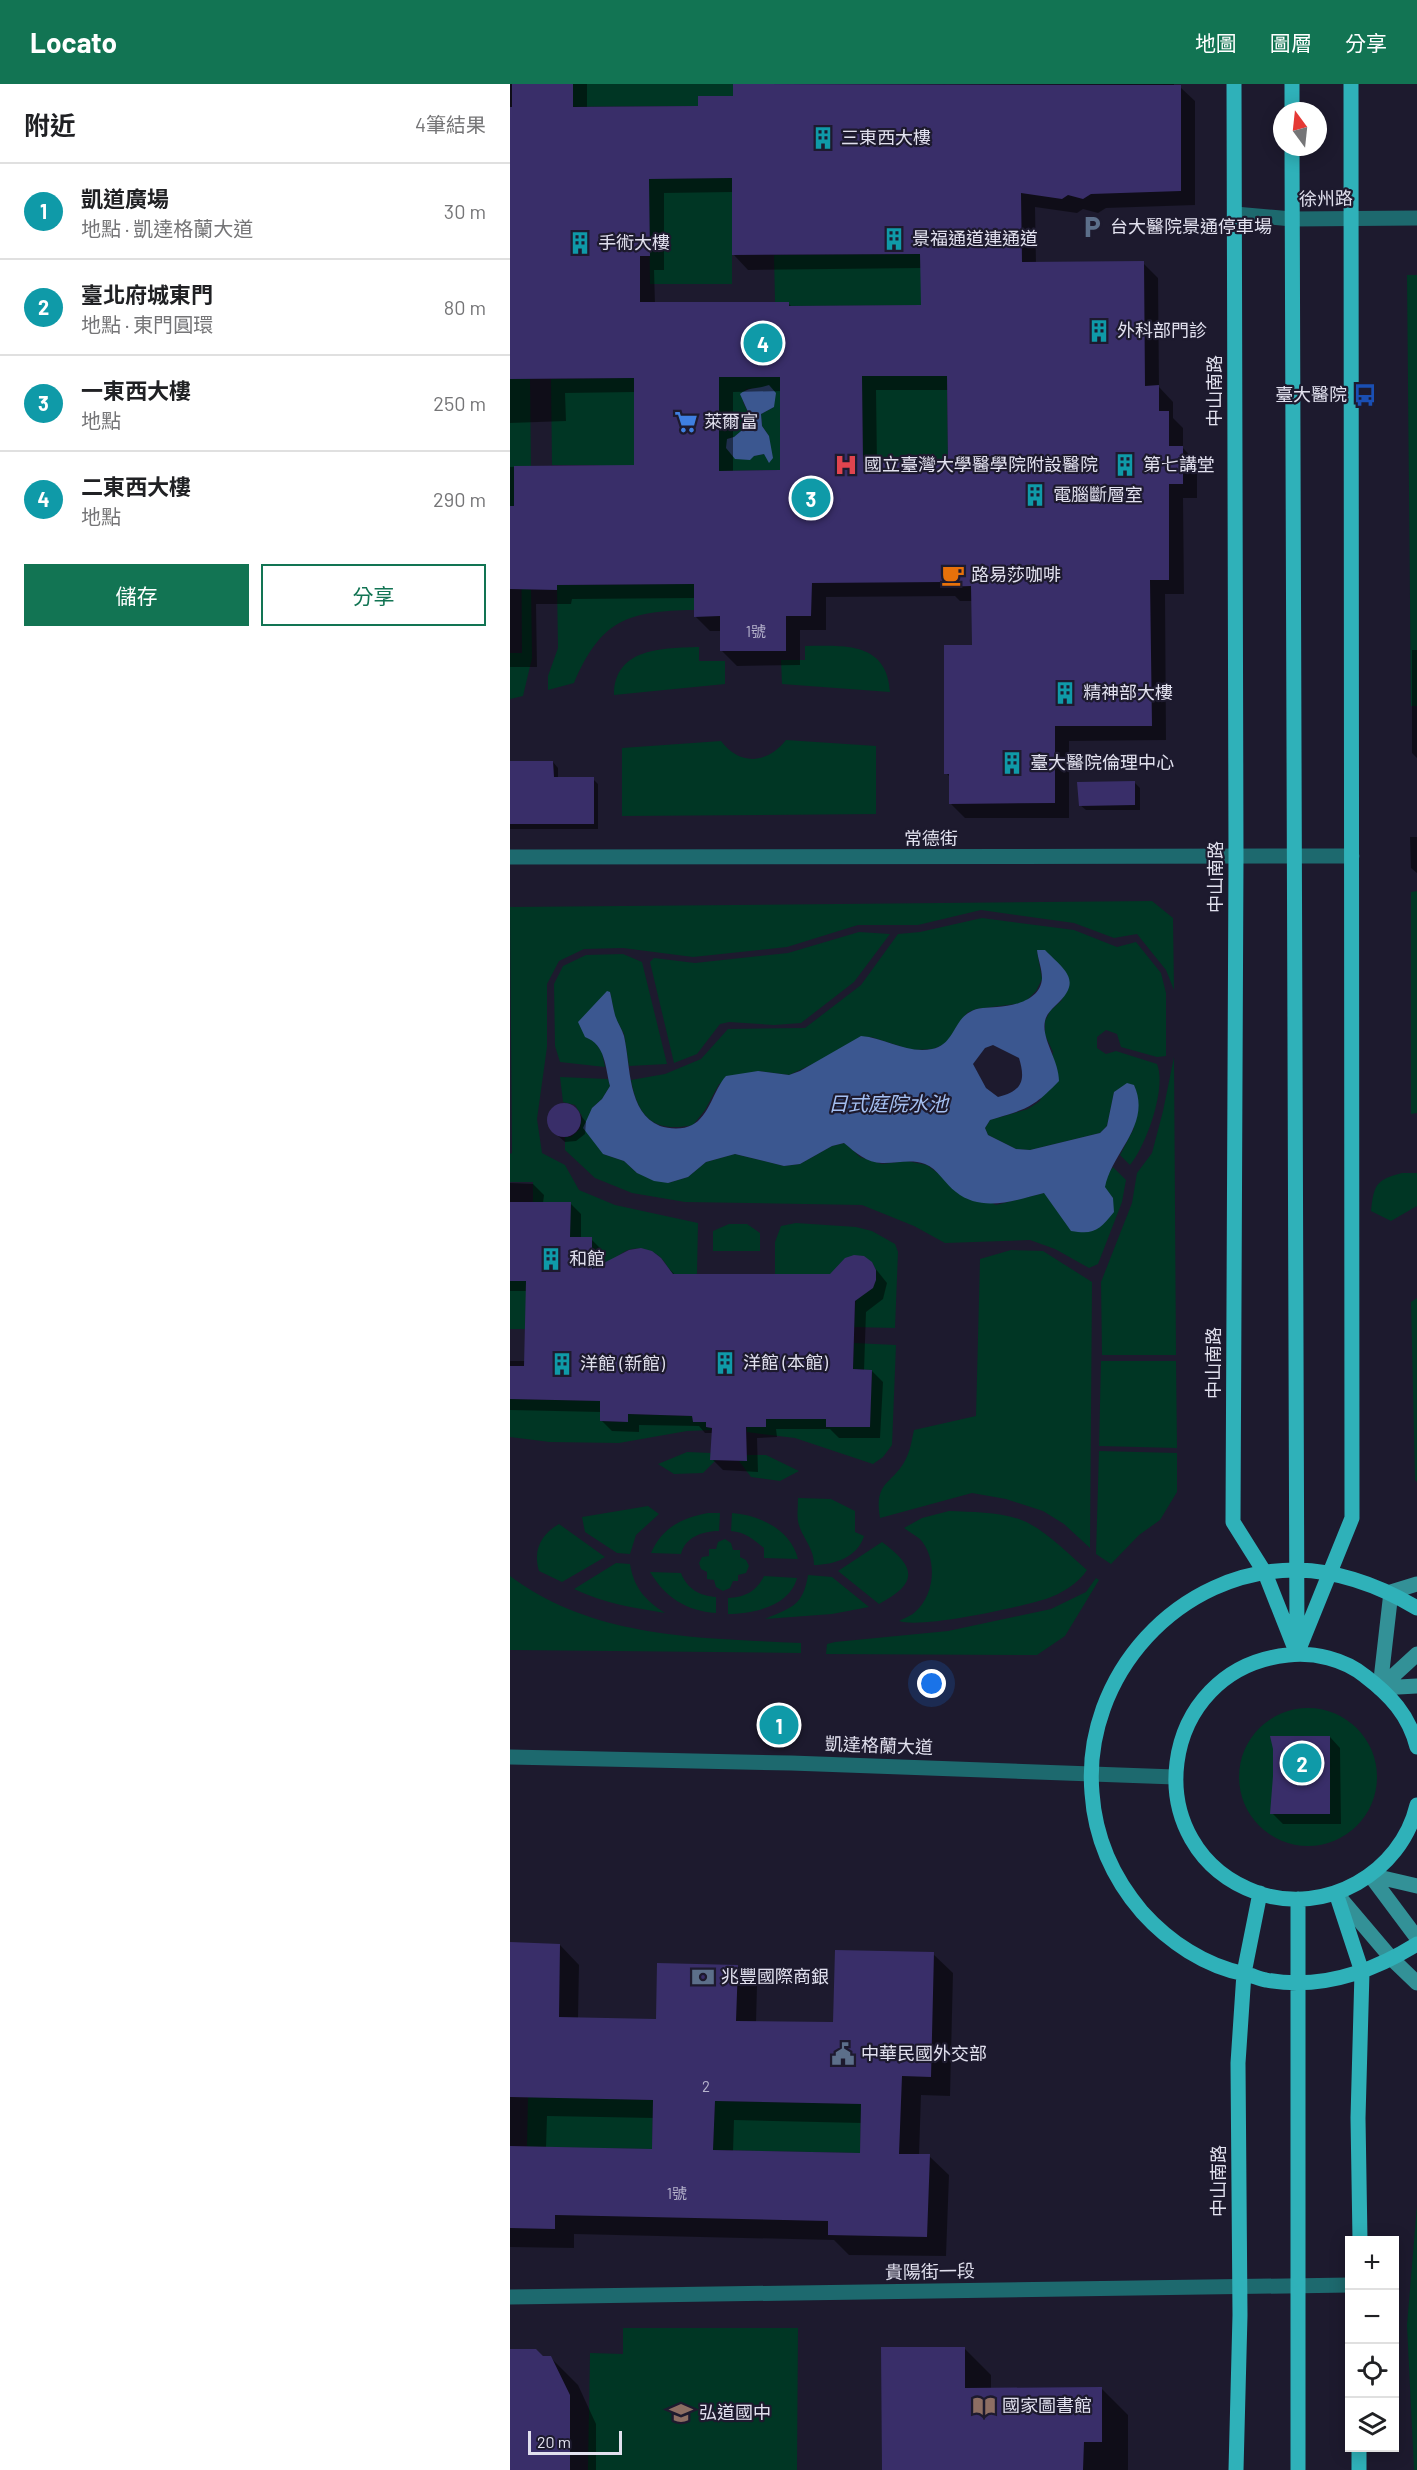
<!DOCTYPE html>
<html lang="zh-TW">
<meta charset="utf-8">
<style>
:root{--surface:#fff;--page:#f2f2f2;--text:#202124;--muted:#757577;--line:#e0e0e0;--accent:#127453}
body{margin:0;font-family:Barlow,"Noto Sans TC",sans-serif;background:var(--page);color:var(--text)}
.controls{position:absolute;right:18px;bottom:18px;display:grid;overflow:hidden;border-radius:0px;box-shadow:0 3px 15px #0003}
.controls button{width:54px;height:54px;display:grid;place-items:center;padding:0;border:0;border-bottom:2px solid var(--line);background:var(--surface);color:var(--text);font:30px sans-serif}
.compass{position:absolute;left:763px;top:18px;width:54px;height:54px;border-radius:50%;background:var(--surface);box-shadow:0 3px 15px #0003;rotate:345deg}
.scale{position:absolute;left:18px;bottom:15px;width:94px;box-sizing:border-box;padding-left:6px;border:3px solid #e1e0ee;border-top:0;font-size:16px;line-height:21px;white-space:nowrap;color:#e1e0ee;-webkit-text-stroke:4px #1d1a2e;paint-order:stroke}
.you{position:absolute;left:422px;top:1600px;width:21px;height:21px;margin:-15px;border:4px solid #fff;border-radius:50%;background:#1a73e8;box-shadow:0 0 0 9px #1a73e833}
.badge{display:grid;place-items:center;width:39px;height:39px;border-radius:50%;background:var(--accent);color:#fff;font-size:20px;font-weight:700}
.pin{position:absolute;translate:-50% -50%;border:3px solid #fff;box-shadow:0 2px 6px #0006}
.list{margin:0;padding:0;list-style:none}
h2{display:flex;justify-content:space-between;align-items:center;height:78px;margin:0;padding:0 24px;font-size:26px}
h2 small{font-size:20px;font-weight:400;color:var(--muted)}
.list li{display:grid;grid-template-columns:39px 1fr auto;gap:18px;align-items:center;box-sizing:border-box;height:96px;padding:0 24px;border-top:2px solid var(--line)}
.list b{display:block;font-size:22px;white-space:nowrap}
.list p{margin:0;font-size:20px;white-space:nowrap;color:var(--muted)}
.list em{font-size:20px;font-style:normal;color:var(--muted)}
.actions{display:flex;gap:12px;padding:18px 24px}
.actions a{flex:1;padding:14px 0;border:2px solid var(--accent);border-radius:0px;text-align:center;font-size:21px;color:var(--accent)}
.actions .main{background:var(--accent);color:#fff}
.icon{flex:none;width:33px;height:33px;fill:none;stroke:currentColor;stroke-width:2;stroke-linecap:round;stroke-linejoin:round}
.map{position:relative;flex:none;width:907px;height:2386px;overflow:hidden}
header{display:flex;align-items:center;gap:36px;box-sizing:border-box;height:84px;padding:0 30px;background:var(--accent);color:#fff}
header strong{font-size:28px}
nav{display:flex;gap:33px;margin-inline-start:auto;font-size:21px}
main{display:flex}
aside{flex:1;background:var(--surface)}
.map>svg:first-child{display:block}
</style>
<header>
<strong>Locato</strong>
<nav><a>地圖</a><a>圖層</a><a>分享</a></nav>
</header>
<main>
<aside>
<h2>附近<small>4筆結果</small></h2>
<ul class="list">
<li><span class="badge" style="background:#0f9aa8">1</span><div><b>凱道廣場</b><p>地點 · 凱達格蘭大道</p></div><em>30 m</em></li>
<li><span class="badge" style="background:#0f9aa8">2</span><div><b>臺北府城東門</b><p>地點 · 東門圓環</p></div><em>80 m</em></li>
<li><span class="badge" style="background:#0f9aa8">3</span><div><b>一東西大樓</b><p>地點</p></div><em>250 m</em></li>
<li><span class="badge" style="background:#0f9aa8">4</span><div><b>二東西大樓</b><p>地點</p></div><em>290 m</em></li>
</ul>
<div class="actions"><a class="main">儲存</a><a>分享</a></div>
</aside>
<div class="map">
<svg width="907" height="2386" viewBox="0 0 907 2386">
<rect width="100%" height="100%" fill="#1d1a2e"/>
<path fill="#003624" fill-rule="evenodd" d="M63 0H223V12H188V22L19 23 59 18 63 13Z
M222 94V200H140L139 116 125 95Z
M410 170 488 221 279 222V218H265L264 171Z
M897 191H907V622H901Z
M352 292H437L438 378 353 412Z
M209 293H270V386L209 387ZM250 304 264 323 251 330 252 342 259 352 254 370 244 372 217 355 224 353 237 342 239 330 233 318 236 305Z
M124 294V416H89V381H42L41 295Z
M0 295H20L21 382H4V416L26 417 24 475 16 476 17 505 21 506 22 574 13 612 0 615V569H12L11 422H0Z
M184 500V526C117 527 91 536 64 599L38 606V592L48 564 47 501Z
M295 562C333 562 377 557 380 608L272 600 271 576H295Z
M189 563V577H215V600L104 611C104 563 155 564 189 563Z
M276 656 366 662V730L112 732V664L211 657C230 682 257 680 276 656Z
M907 807V1029L901 1030V808Z
M642 817 663 834 664 906 656 886 627 850 604 854 564 839 471 826 408 841H348L277 863 183 873 113 864 74 865 49 877 37 900V963L27 1035 32 1069 55 1081 69 1106 105 1121 188 1139 187 1190H160C157 1179 150 1170 139 1167 102 1153 91 1202 81 1227V1153H60V1118H23V1098H0V1070L2 1069 0 823Z
M472 834 564 846 607 863 626 858 651 889 656 909V972L647 973 611 963 607 950 596 946 587 953V964L596 970 606 967 647 980C657 1004 636 1062 620 1081L610 1071 624 1044 604 1008 597 1042 590 1049 520 1066 506 1065 478 1051 475 1044 480 1036 518 1025 530 1017 543 968 535 951V937L540 927 552 916 527 867 532 895 526 907 514 919 466 925 457 929 437 959 423 965 402 966 361 953 279 991 248 987 209 1000 195 1026 183 1041C144 1049 128 1034 121 996L155 990 191 975 218 945 295 944 351 901 388 850 410 848Z
M349 848 380 850 344 898 291 939 264 941 219 938 210 940 187 970 164 979 140 878 144 874 185 879 278 869Z
M113 870 132 878 157 980 119 982 114 950 105 933 100 908 84 957 92 968 95 983 50 978 45 962 44 900 53 882 76 871Z
M664 973 666 1271H592L591 1198 622 1119 627 1089 642 1069 653 1027Z
M50 993 98 995 100 1002 92 1015 82 1024 93 1070 114 1077 127 1089 158 1099 178 1093 196 1078 225 1070 274 1082 290 1080 322 1062 335 1059 350 1073 372 1080 397 1077 417 1081 429 1090 486 1121 534 1109 603 1114 594 1104 597 1091 603 1083 616 1096 612 1118 588 1180 579 1184 545 1165 520 1156 435 1159 404 1142 352 1121 175 1118 122 1109 85 1094 55 1066V1053H61L70 1045 72 1032 65 1021 53 1018Z
M892 1089H907V1122L881 1137 861 1127C864 1100 866 1096 892 1089Z
M286 1139 346 1143 362 1147 385 1160 388 1168 385 1244 344 1243 346 1212C364 1208 371 1195 362 1178L326 1190H265V1158L271 1142Z
M219 1140H237L250 1149V1167H203V1147Z
M501 1166 533 1167 582 1198 580 1464 554 1440 533 1427 496 1415 462 1409 370 1434C363 1394 386 1401 398 1370 401 1363 402 1354 404 1346L466 1332 470 1175Z
M0 1197H16L21 1245H0Z
M907 1214V1398L905 1396 901 1218Z
M344 1259 386 1261 382 1361 373 1373 363 1380 285 1354 237 1348V1343H256V1335H316L317 1343H359L362 1286 343 1285Z
M591 1277H666L667 1364 589 1362Z
M0 1315 90 1317V1337L118 1338V1330L182 1332 183 1338H196V1343L201 1344V1346L177 1347 109 1359 40 1358 0 1353Z
M589 1367 667 1369V1408L650 1436 629 1451 601 1480 586 1470Z
M177 1368 201 1369V1376H206L193 1389 164 1390 148 1380Z
M237 1371H256L289 1387 270 1397 241 1393 229 1377H237Z
M288 1414 321 1415 345 1427V1448L354 1452C348 1473 324 1481 304 1481 304 1465 295 1457 290 1444 286 1435 288 1424 288 1414Z
M138 1422 149 1430 126 1451 120 1470 107 1469 75 1448 72 1433Z
M439 1427C463 1428 487 1428 509 1435 534 1444 557 1469 577 1486 569 1499 551 1510 536 1515 510 1523 412 1545 389 1537 394 1534 401 1532 405 1528 425 1511 428 1475 410 1455 405 1451 399 1448 394 1444L412 1434Z
M198 1429H210L209 1447C193 1447 175 1453 171 1470L141 1469C152 1444 171 1434 198 1429Z
M222 1429C250 1431 281 1446 288 1475L254 1474V1464C243 1455 235 1448 221 1447Z
M49 1440 95 1473 52 1498 29 1487C23 1467 30 1451 49 1440Z
M215 1455 221 1459 223 1466H230V1473L236 1476 239 1482 236 1489 228 1491V1497H223L220 1504 213 1507 206 1503 204 1496 197 1495V1488L191 1485 189 1479 192 1473 199 1472V1465H206L208 1458Z
M372 1458C406 1483 409 1499 369 1520L328 1487Z
M106 1479 120 1480C124 1504 135 1516 155 1529 124 1524 93 1519 64 1505Z
M140 1488 171 1489C177 1505 190 1512 206 1513V1529C176 1527 155 1513 140 1488Z
M298 1491 322 1493 359 1523 322 1530 255 1535C282 1523 293 1522 298 1491Z
M0 1492C84 1555 191 1554 291 1559V1569L0 1566Z
M254 1492 287 1494C280 1522 243 1530 218 1530V1514C235 1513 246 1508 254 1492Z
M586 1494 589 1496 555 1552 527 1571 316 1570 317 1560 325 1558 438 1547 541 1525 576 1508Z
M729 1693a69 69 0 1 1 138 0a69 69 0 1 1-138 0Z
M18 2013 143 2016 142 2065 17 2063Z
M205 2017 351 2020 350 2069 203 2066Z
M907 2121V2386H904L897 2241Z
M113 2244H288L287 2386H78L80 2269 113 2270Z"/>
<path fill="#3b5790" fill-rule="evenodd" d="M259 301 266 309 264 323 251 330 252 342 259 352 263 374 259 379 254 370 244 372 240 376 225 375 216 364 217 355 224 353 237 342 239 330 230 310C238 303 248 305 259 301Z
M527 866H535C556 887 573 897 545 922 541 926 536 931 535 937 531 955 549 976 549 997 522 1025 516 1025 480 1036L475 1044 478 1051 506 1065 520 1066 590 1049 597 1042 604 1008 617 999 624 1001C642 1040 602 1068 595 1103L603 1114 604 1128C589 1146 585 1151 561 1147L534 1109C506 1116 472 1129 446 1108 435 1100 428 1085 415 1080 401 1075 389 1079 374 1079 358 1080 346 1069 334 1059L322 1062 290 1080 274 1082 225 1070 196 1078 178 1093 158 1099 144 1097 127 1089 114 1077 93 1070 73 1044 82 1024 92 1015 100 1002C95 983 96 961 75 953L68 938 97 907 100 908C102 916 103 924 105 931 107 938 112 945 114 952 121 983 117 1028 150 1042 159 1045 173 1046 182 1041 199 1033 204 1005 216 992L248 987 279 991 290 987 351 952C376 954 397 970 422 965 444 961 443 937 460 928 467 923 478 924 487 923 504 922 531 916 532 894 532 885 528 875 527 866ZM483 961 509 974C516 997 512 1007 488 1013L476 1004 463 980 475 964Z"/>
<path fill="#0007" fill-rule="evenodd" d="M0 0H77V24L190 23 225 13V0H664V3H670L685 17V121L596 124 588 129 573 125 567 129 525 123 526 180 633 179 648 194 649 303 663 318V334L673 344V364L687 379V414H673L674 510H655L656 656 559 657V734H455L441 720V694L436 689 464 562 463 517H450L445 512 316 513V546H290V581L227 582 212 567V547H200L185 532V514L62 515 61 520H26L27 583H0V383L126 382 125 308 55 309 56 337 0 339ZM223 108 224 171 238 186 412 184 413 223 283 224 278 219 145 220 144 186H154V109ZM366 306H439V380H367ZM272 307V388L223 389V308Z
M902 566H907V674L902 669Z
M43 678 48 684V694L83 695 88 700V745H0V679Z
M625 699 630 704V726H576L570 721Z
M900 753H907V789L901 784Z
M53 1019 64 1023 76 1038 75 1050 66 1057 55 1058 40 1045 38 1034 43 1023Z
M0 1099 23 1100 34 1111 33 1119H60L71 1130V1154L81 1155 92 1166V1182L150 1175 166 1192 321 1191 361 1179 377 1199 373 1215 356 1228 354 1287H362L373 1298 370 1354H329L320 1345H266L267 1353 247 1354 248 1388 213 1386 202 1375 203 1349H195L189 1342 129 1341V1348L102 1347 91 1336V1328L0 1326V1277H16L18 1207H0Z
M820 1653 830 1664 831 1740H773L762 1729Z
M0 1860 50 1861 69 1881 68 1934 147 1936 227 1882 247 1902 246 1939 324 1940 423 1870 443 1889 440 2012 411 2011 409 2071 419 2072 439 2091 436 2172 339 2171 324 2156 64 2150V2164L0 2163ZM37 2032 144 2034V2066L36 2064ZM224 2036 352 2039 351 2071 223 2068Z
M454 2264 481 2291V2305L591 2304 618 2331V2386H373Z
M0 2267 40 2273 68 2301 86 2340V2386H0Z"/>
<path fill="#392e69" fill-rule="evenodd" d="M2 0H63V23L188 22V12H223V0L671 1V107L581 110 573 115 558 111 552 115 511 109 512 178 634 177 635 302 649 301V327H659V362H673V400H659V496H640L642 642H545V719L439 720V690H434V561H462L461 502 433 503 434 498 302 499 301 532H276V567H210V532L184 533V500L47 501V506L0 505V422H4V382L124 381V294L0 295V23H2ZM222 94V171L410 170 411 221 279 222V218H130V172H140L139 95ZM352 292H437L438 378H353ZM209 293H270V386L209 387Z
M0 677H43L44 693H84V740H0Z
M625 697V721L569 722 567 698Z
M37 1036a17 17 0 1 1 34 0a17 17 0 1 1-34 0Z
M0 1118H61L60 1153H82V1185L119 1166 131 1164 142 1167 151 1174 163 1190H320L335 1174 344 1171 354 1172 362 1178 366 1186V1196L363 1204 345 1217 343 1285 362 1286 360 1343H316V1335H256V1343H236L237 1377 200 1376 202 1344 196 1343V1338H183L182 1332 118 1330V1338L90 1337V1317L0 1315V1282H14L16 1197H0Z
M760 1652H820V1730H760L763 1692V1665Z
M0 1858 50 1860 49 1933 146 1935 147 1879 228 1881 226 1937 323 1938 325 1866 424 1868 421 1993 392 1992 389 2070H420L417 2153 318 2151V2137L45 2131V2145L0 2144V2062L142 2065 143 2016 0 2013ZM205 2017 351 2020 350 2069 203 2066Z
M371 2263H455V2304L592 2303V2358H574L573 2386H372Z
M0 2265H26L33 2272H41L60 2311V2386H0Z"/>
<g fill="none" stroke-linecap="round" stroke-linejoin="round">
<path stroke="#1d696e" stroke-width="15" d="M725 130 782 135 907 134
M0 773 842 772
M0 2213 840 2201"/>
<path stroke="#1d696e" stroke-width="15" d="M0 1673 281 1679 665 1693"/>
<path stroke="#339197" stroke-width="15" d="M870 1604 881 1508 907 1500
M870 1604 907 1570
M870 1604 907 1602
M860 1791 907 1854
M860 1791 907 1802
M826 1809 882 1875 907 1899"/>
<path stroke="#2fb1b9" stroke-width="15" d="M724 0 726 773 723 1438 755 1489 787 1570
M782 0V27
M782 63 787 1561
M907 1524C870 1502 831 1487 787 1486 669 1485 572 1592 582 1709 585 1753 603 1794 632 1828 659 1858 695 1882 735 1890 742 1891 749 1895 756 1896 810 1906 862 1888 907 1860
M787 1570 842 1434 841 0
M907 1663C899 1631 880 1611 855 1592 834 1575 804 1568 778 1571 647 1584 623 1765 748 1809 816 1832 891 1789 907 1721
M826 1809 852 1888 848 2034 850 2156
M726 2386 730 2231 728 1979 734 1889 750 1809
M788 2386V1815
M849 2386V2364"/>
</g>
<defs>
<g id="building-bare" transform="scale(1.8)"><path d="M-4-6H4V6H1V3H-1V6H-4ZM-2.5-4.3h1.7v1.8h-1.7ZM.8-4.3h1.7v1.8H.8ZM-2.5-1h1.7V.8h-1.7ZM.8-1h1.7V.8H.8Z" fill="#0f9aa8" stroke="#1d1a2e" stroke-width="2.5" paint-order="stroke"/></g>
<g id="parking-bare" transform="scale(1.8)"><path d="M-3.5-5.5H1a3.5 3.5 0 0 1 0 7H-1V5.5H-3.5ZM-1-3.4V-.6H.8a1.4 1.4 0 0 0 0-2.8Z" fill="#5c6f8a" stroke="#1d1a2e" stroke-width="2.5" paint-order="stroke"/></g>
<g id="bus-bare" transform="scale(1.8)"><path d="M-5-6H5V4H4V6H2V4H-2V6H-4V4H-5ZM-3.5-4V0h7V-4ZM-3.5 1.2v1.5H-2V1.2ZM2 1.2v1.5H3.5V1.2Z" fill="#1a4fb4" stroke="#1d1a2e" stroke-width="2.5" paint-order="stroke"/></g>
<g id="supermarket-bare" transform="scale(1.8)"><path d="M-6-5.5h2.5l.6 2H6L4.5 2H-2.5L-4.4-4H-6ZM-1.5 3.2a1.3 1.3 0 1 0 .1 0ZM3 3.2a1.3 1.3 0 1 0 .1 0Z" fill="#3f7fe0" stroke="#1d1a2e" stroke-width="2.5" paint-order="stroke"/></g>
<g id="hospital-bare" transform="scale(1.8)"><path d="M-5-5h3v3.5h4V-5h3V5h-3V1.5h-4V5h-3Z" fill="#e0444e" stroke="#1d1a2e" stroke-width="2.5" paint-order="stroke"/></g>
<g id="cafe-bare" transform="scale(1.8)"><path d="M-5.5-4.5H6V0H3Q3 3.5 0 3.5H-2.5Q-5.5 3.5-5.5 0ZM3-3.2v2h1.7v-2ZM-6 4.5H4V6H-6Z" fill="#e8710a" stroke="#1d1a2e" stroke-width="2.5" paint-order="stroke"/></g>
<g id="bank-bare" transform="scale(1.8)"><path d="M-6-4H6V4H-6ZM0-2.3a2.3 2.3 0 1 0 0 4.6a2.3 2.3 0 1 0 0-4.6Z" fill="#5c6f8a" stroke="#1d1a2e" stroke-width="2.5" paint-order="stroke"/></g>
<g id="civic-bare" transform="scale(1.8)"><path d="M-.6-6.5H3V-4.5H.6V-3L4-1V1h2V6H-6V1h2V-1L-.6-3ZM-1.2 2.5V6h2.4V2.5Z" fill="#5c6f8a" stroke="#1d1a2e" stroke-width="2.5" paint-order="stroke"/></g>
<g id="library-bare" transform="scale(1.8)"><path d="M-6-4Q-3-5.5-.7-3.5V5Q-3 3-6 4ZM6-4Q3-5.5 .7-3.5V5Q3 3 6 4Z" fill="#8d6e63" stroke="#1d1a2e" stroke-width="2.5" paint-order="stroke"/></g>
<g id="school-bare" transform="scale(1.8)"><path d="M0-5L7-2L0 1L-7-2ZM-4 1L0 2.5L4 1V4Q0 6-4 4Z" fill="#8d6e63" stroke="#1d1a2e" stroke-width="2.5" paint-order="stroke"/></g>
</defs>
<g fill-rule="evenodd">
<use href="#building-bare" x="313" y="54"/>
<use href="#parking-bare" x="582" y="143"/>
<use href="#building-bare" x="384" y="155"/>
<use href="#building-bare" x="70" y="159"/>
<use href="#building-bare" x="589" y="247"/>
<use href="#bus-bare" x="855" y="311"/>
<use href="#supermarket-bare" x="176" y="338"/>
<use href="#hospital-bare" x="336" y="381"/>
<use href="#building-bare" x="615" y="381"/>
<use href="#building-bare" x="525" y="411"/>
<use href="#cafe-bare" x="443" y="491"/>
<use href="#building-bare" x="555" y="609"/>
<use href="#building-bare" x="502" y="679"/>
<use href="#building-bare" x="41" y="1175"/>
<use href="#building-bare" x="215" y="1279"/>
<use href="#building-bare" x="52" y="1280"/>
<use href="#bank-bare" x="193" y="1893"/>
<use href="#civic-bare" x="333" y="1970"/>
<use href="#library-bare" x="474" y="2322"/>
<use href="#school-bare" x="171" y="2329"/>
</g>
<g text-anchor="middle" stroke-width="4.5" stroke-linejoin="round" paint-order="stroke">
<g font-size="15" fill="#b7b4cd">
<text x="246" y="553">1號</text>
<text x="196" y="2008">2</text>
<text x="167" y="2115">1號</text>
</g>
<g font-size="18" fill="#e1e0ee" stroke="#1d1a2e" text-anchor="start">
<text x="331" y="60">三東西大樓</text>
<text x="600" y="149">台大醫院景通停車場</text>
<text x="402" y="161">景福通道連通道</text>
<text x="88" y="165">手術大樓</text>
<text x="607" y="253">外科部門診</text>
<text x="837" y="317" text-anchor="end">臺大醫院</text>
<text x="194" y="344">萊爾富</text>
<text x="354" y="387">國立臺灣大學醫學院附設醫院</text>
<text x="633" y="387">第七講堂</text>
<text x="543" y="417">電腦斷層室</text>
<text x="461" y="497">路易莎咖啡</text>
<text x="573" y="615">精神部大樓</text>
<text x="520" y="685">臺大醫院倫理中心</text>
<text x="59" y="1181">和館</text>
<text x="233" y="1285">洋館 (本館)</text>
<text x="70" y="1286">洋館 (新館)</text>
<text x="211" y="1899">兆豐國際商銀</text>
<text x="351" y="1976">中華民國外交部</text>
<text x="492" y="2328">國家圖書館</text>
<text x="189" y="2335">弘道國中</text>
</g>
<g font-size="18" fill="#e1e0ee" stroke="#1d1a2e">
<text transform="translate(816 115) rotate(-1)" y="6">徐州路</text>
<text transform="translate(705 307) rotate(-90)" y="6">中山南路</text>
<text x="421" y="761">常德街</text>
<text transform="translate(706 793) rotate(-90)" y="6">中山南路</text>
<text transform="translate(704 1279) rotate(-90)" y="6">中山南路</text>
<text transform="translate(369 1662) rotate(2)" y="6">凱達格蘭大道</text>
<text transform="translate(709 2097) rotate(-90)" y="6">中山南路</text>
<text transform="translate(420 2188) rotate(-1)" y="6">貴陽街一段</text>
</g>
<g font-size="20" font-style="italic" fill="#a5c0f2" stroke="#1d1a2e">
<text x="378" y="1027">日式庭院水池</text>
</g>
</g>
</svg>
<div class="controls">
<button>+</button>
<button>−</button>
<button><svg class="icon" aria-label="locate" viewBox="0 0 24 24"><circle cx="12" cy="12" r="6"/><path d="M12 2v4M12 18v4M2 12h4M18 12h4"/></svg></button>
<button><svg class="icon" aria-label="layers" viewBox="0 0 24 24"><path d="M12 4l9 5-9 5-9-5zM3 14l9 5 9-5"/></svg></button>
</div>
<svg class="compass" viewBox="-18 -18 36 36"><path d="M0-13l5 13h-10z" fill="#e53935"/><path d="M0 13l5-13h-10z" fill="#757577"/></svg>
<div class="scale">20 m</div>
<div class="you"></div>
<div class="pin badge" style="left:269px;top:1641px;background:#0f9aa8">1</div>
<div class="pin badge" style="left:792px;top:1679px;background:#0f9aa8">2</div>
<div class="pin badge" style="left:301px;top:414px;background:#0f9aa8">3</div>
<div class="pin badge" style="left:253px;top:259px;background:#0f9aa8">4</div>
</div>
</main>
